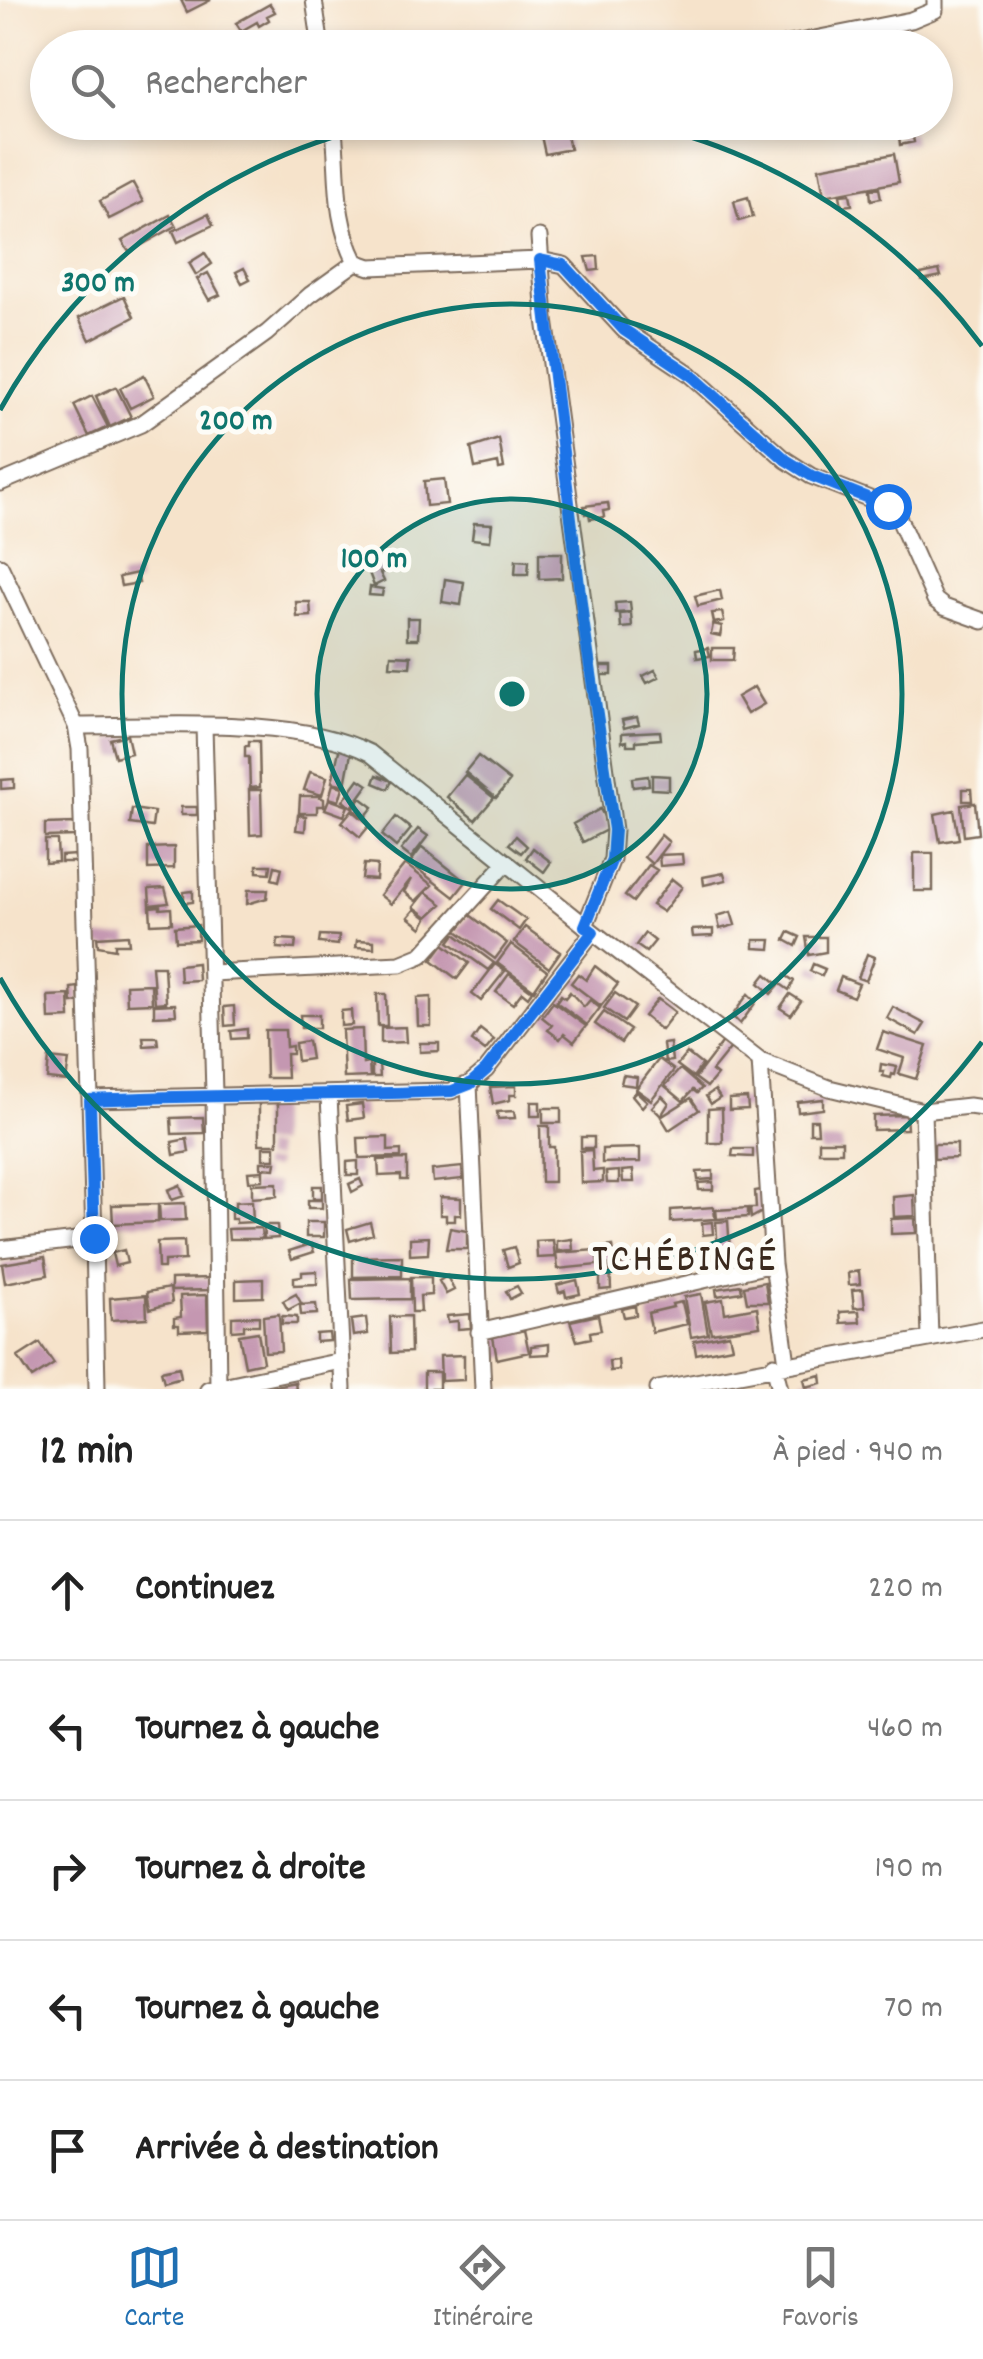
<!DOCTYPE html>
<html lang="fr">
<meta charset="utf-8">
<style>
:root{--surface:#fff;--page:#f2f2f2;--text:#222;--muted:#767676;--line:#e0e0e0;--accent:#1f6fb2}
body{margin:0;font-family:Dekko,sans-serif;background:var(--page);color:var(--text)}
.stop{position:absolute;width:30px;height:30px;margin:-22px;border:8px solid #1a73e8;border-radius:50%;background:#fff}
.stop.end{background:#1a73e8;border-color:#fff;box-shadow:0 2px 10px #0008}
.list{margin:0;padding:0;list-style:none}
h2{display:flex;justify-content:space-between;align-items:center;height:130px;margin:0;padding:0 40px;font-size:42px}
h2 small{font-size:32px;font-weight:400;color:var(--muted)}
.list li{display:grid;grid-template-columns:65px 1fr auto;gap:30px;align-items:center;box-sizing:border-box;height:140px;padding:0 40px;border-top:2px solid var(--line)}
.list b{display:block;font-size:38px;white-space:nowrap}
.list em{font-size:32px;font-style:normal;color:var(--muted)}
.icon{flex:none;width:55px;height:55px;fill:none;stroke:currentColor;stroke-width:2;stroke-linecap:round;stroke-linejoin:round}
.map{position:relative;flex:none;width:983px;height:1389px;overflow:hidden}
.search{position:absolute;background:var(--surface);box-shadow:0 5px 15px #0003;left:30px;right:30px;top:30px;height:110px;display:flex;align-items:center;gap:25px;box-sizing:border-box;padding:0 35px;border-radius:55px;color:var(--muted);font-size:38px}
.sheet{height:830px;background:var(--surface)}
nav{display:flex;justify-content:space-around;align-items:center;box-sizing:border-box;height:140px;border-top:2px solid var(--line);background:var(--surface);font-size:28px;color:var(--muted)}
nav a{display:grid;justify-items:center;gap:5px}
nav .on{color:var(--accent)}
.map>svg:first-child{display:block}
</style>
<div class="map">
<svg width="983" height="1389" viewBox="0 0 983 1389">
<rect width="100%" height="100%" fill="#fdfcf7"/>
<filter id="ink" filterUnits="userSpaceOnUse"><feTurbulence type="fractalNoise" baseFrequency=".01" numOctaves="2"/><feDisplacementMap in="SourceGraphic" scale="20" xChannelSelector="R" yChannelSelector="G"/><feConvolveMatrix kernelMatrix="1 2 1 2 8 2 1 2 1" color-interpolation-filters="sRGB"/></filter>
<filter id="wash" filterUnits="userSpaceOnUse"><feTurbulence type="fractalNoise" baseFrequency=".0048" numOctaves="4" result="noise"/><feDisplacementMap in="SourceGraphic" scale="40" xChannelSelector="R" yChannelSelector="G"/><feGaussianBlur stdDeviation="2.25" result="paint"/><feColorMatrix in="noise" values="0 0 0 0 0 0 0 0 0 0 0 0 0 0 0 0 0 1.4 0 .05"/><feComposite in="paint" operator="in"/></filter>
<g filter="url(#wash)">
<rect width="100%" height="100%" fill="#f6e3cb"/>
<g id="blocks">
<path fill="#c497b1" d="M181 0H211L187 12Z
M270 4 275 12 267 16 269 20 259 26 257 22 241 31 236 23Z
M538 122H564L570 149 545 154Z
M912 133 914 142 900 145 899 136Z
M894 154 899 182 824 196 819 168Z
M133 183 143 202 109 219 100 201Z
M879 188 881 198 871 200 870 190Z
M850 194 852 205 842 206 840 195Z
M748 197 753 217 739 221 734 201Z
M208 214 213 225 178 242 173 231Z
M170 215 176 226 129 252 122 241Z
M205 253 212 264 196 275 189 263Z
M598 256 599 270 590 271 586 257Z
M244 268 250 279 242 283 236 272Z
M939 270 941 276 922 280 921 274Z
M208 273 220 295 209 300 197 279Z
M124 296 134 317 90 340 79 318Z
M144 375 154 396 130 408 120 388Z
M116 387 131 417 110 427 96 396Z
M92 396 108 427 89 436 74 405Z
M499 439 504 468 499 469 498 463 475 468 471 448Z
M444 479 447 504 426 506 424 481Z
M608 503 609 510 603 511 604 517 590 519 589 513 585 514 584 506Z
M474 523 492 524 490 541 472 539Z
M539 553H562V578L539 579Z
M516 560 529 561 528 574H515Z
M384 562 388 570 380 573 384 581 374 586 368 570Z
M137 573 139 583 121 586 119 577Z
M445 579 464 582 461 605 442 602Z
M370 587 383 589 382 596 369 595Z
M720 590 722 600 698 606 695 596Z
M296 602H310L311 616 297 617Z
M630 602 631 612 616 613 615 603Z
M722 612 724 621 714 623 712 613Z
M631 613 632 627 621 628 620 614Z
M407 618H419L418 639H407Z
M713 624 722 626 720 636 711 634Z
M708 648 710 656 697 658 696 650Z
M712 648H734L733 660H712Z
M391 655 411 656 410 667 390 666Z
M597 666H612V675H597Z
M655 670 659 677 647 683 643 676Z
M754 687 764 704 747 714 737 697Z
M637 717 639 724 624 728 622 720Z
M660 731 661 739 636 741V745H627V741L622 742V733Z
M127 735 131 753 115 757 110 739Z
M249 741H259L260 787 250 788 249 757H245V746H249Z
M340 746 352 748 345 785 332 782Z
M478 756 510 781 496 798 465 772Z
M310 772 327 777 322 795 304 790Z
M377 775 392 781 388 789 374 783Z
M465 775 494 798 475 820 447 797Z
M652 775 669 776V790L652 789Z
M648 776 649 785 633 787 632 778Z
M14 779V788L1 789V780Z
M359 779 368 785 352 807 343 801Z
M333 784 343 787 339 801 329 798Z
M963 789H971L972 801H963Z
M249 790H261L262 834 250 835Z
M300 796H318L324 799V806H317V813H299Z
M361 798 373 807 365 817 353 809Z
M329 799 348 806 344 816 325 809Z
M975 803 978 834 964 836 961 805Z
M181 807H197V815H181Z
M132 809 154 812 152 827 130 824Z
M600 809 610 828 583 842 573 824Z
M352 810 370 825 360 837 342 822Z
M954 810 959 839 940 842 935 814Z
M298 815 306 816 305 831 296 830Z
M396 817 411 829 396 847 382 835Z
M75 823V836L45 837V824Z
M418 829 428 836 411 858 401 850Z
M661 835 669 842 652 864 644 857Z
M516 836 527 846 521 853 509 844Z
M45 840H57L58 862 45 863Z
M174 847V868L148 869V848Z
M422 847 466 882 454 897 410 863Z
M533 848 551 862 544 872 526 858Z
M914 853H933V891H914Z
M682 854 683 864 660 866 659 855Z
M75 855 76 862H61V856Z
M364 864 377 865 376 880 362 879Z
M405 864 432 885 416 901 404 892 411 879 391 904 380 895Z
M257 865H271L270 873 257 872Z
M649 865 657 870 633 902 625 896Z
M275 866 282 868 279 881 272 879Z
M724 873 726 880 704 885 703 877Z
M672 879 682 887 663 912 652 905Z
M165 888 169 903 150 905 149 889Z
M248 890H268L267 898 247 904Z
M193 891V902L184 903V892Z
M426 892 442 904 428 917 414 907Z
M498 900 526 920 519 930 491 909Z
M160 906V909L171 908 172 923 151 924 150 907Z
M415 909 427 918 422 928 408 917Z
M731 912 735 925 720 929 717 916Z
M470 915 507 943 495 959 457 931Z
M198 925V940L176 941 175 927Z
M525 927 560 952 549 968 514 942Z
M713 929V936L693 937 692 930Z
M789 932 800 937 796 946 785 940Z
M645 933 655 941 646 952 636 945Z
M455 934 494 963 488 970 449 942Z
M128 935 129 944H115V949L98 946 97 937Z
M320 935 339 936 338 945 319 943Z
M806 937H826V952L809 955Z
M278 939 296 940 295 949 277 948Z
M357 940 374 941V948L356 947Z
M754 940H771L770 949 754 948Z
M444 944 469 963 457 979 432 960Z
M511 944 547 971 534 990 497 963Z
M867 954 875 957 866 981 858 978Z
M197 963 198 980 180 981 179 965Z
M495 964 505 971 481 1001 472 994Z
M813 964 825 969 822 976 810 971Z
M152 966H164L166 1002 155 1003Z
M595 966 618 984 601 1006 571 983 578 974 586 980Z
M509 974 532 991 528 997 522 992 513 1004 496 992Z
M766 974 779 985 771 994 759 983Z
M785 975 794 981 789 990 779 983Z
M841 977 859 984 853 997 836 990Z
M151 984 152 1003 127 1004 126 985Z
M78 987 79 1002 72 1003 71 988Z
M570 992 584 1007 590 1000 600 1008 587 1025 556 1002 561 995 565 998Z
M615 993 635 1007 624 1022 604 1008Z
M377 994H386L387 1026H378Z
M748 994 756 1002 740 1024 732 1016Z
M790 994 801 1001 791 1015 780 1008Z
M69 995 70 1018 49 1019 48 996Z
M431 997V1026H418L417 998Z
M658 999 675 1012 661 1030 644 1016Z
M553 1002 586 1026 574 1042 564 1034 560 1039 548 1030 552 1025 542 1017Z
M175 1004 176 1015 154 1016V1005Z
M234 1006 235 1025 225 1026 224 1007Z
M893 1007 925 1024 918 1035 887 1018Z
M351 1010 352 1025 341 1026V1011Z
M604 1012 630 1030 621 1043 595 1024Z
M300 1015H319V1028H301Z
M405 1027 406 1042 381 1043V1028Z
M247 1029V1038L232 1039 231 1031Z
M362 1029 363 1064 369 1063 370 1077 344 1078 342 1030Z
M480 1029 494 1040 485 1051 472 1041Z
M265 1030H285L286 1047 292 1046V1054H286L287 1078H266Z
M883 1032 927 1046 916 1079 899 1074 904 1058 877 1049Z
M143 1037H157L158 1045 144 1046Z
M725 1039 733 1045 712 1071 717 1075 707 1087 695 1078Z
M308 1041 311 1059 297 1061 295 1043Z
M420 1043H439V1051L420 1052Z
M670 1043 672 1061 665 1062 663 1044Z
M687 1053 702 1065 693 1077 677 1065Z
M49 1058 69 1060 66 1081 47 1079Z
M659 1059 674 1070 651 1100 636 1089Z
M372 1064H379L380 1077H372Z
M881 1064 897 1067 895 1075 892 1074 891 1078 883 1076 884 1072H880Z
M680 1069 702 1088 697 1093 693 1090 683 1101 665 1086Z
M623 1075 637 1077 636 1086 621 1084Z
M516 1086V1095H510V1100L493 1104 490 1087Z
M715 1090 720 1098 711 1104 706 1096Z
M636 1091 647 1101 642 1107 632 1095Z
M662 1096 669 1103 661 1116 652 1107Z
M691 1098 699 1110 669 1130 661 1117Z
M747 1098 748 1109 729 1110V1099Z
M823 1099V1109L798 1112 797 1102Z
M531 1102H540V1116H531Z
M259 1103H278V1144H259Z
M362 1104 364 1118 348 1120 346 1106Z
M543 1108H561V1123H543Z
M722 1108 723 1143H708V1109Z
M514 1111 515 1118 498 1119 497 1112Z
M906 1115 907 1129 873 1130V1116Z
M203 1117 204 1133 172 1134 171 1118Z
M810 1120H817L818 1133H810Z
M540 1126H549V1147H554V1182H541Z
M388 1137V1151L401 1150V1157L359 1158 358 1138Z
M581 1137H594V1148H581Z
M187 1139 189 1152 174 1155 172 1142Z
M819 1141H842V1152H819Z
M934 1144H957V1158L934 1159Z
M263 1147H275V1159H263Z
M640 1148V1162L602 1163V1149Z
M733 1149H753V1157L732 1156Z
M592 1150 593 1171 603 1170V1182L581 1183 580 1151Z
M407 1159V1180H401V1175L379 1176 378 1160Z
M358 1161V1175H347V1162Z
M261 1162H276L275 1169 261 1168Z
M462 1167 463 1179 433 1182 432 1170Z
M633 1170 634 1182H623L622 1171Z
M263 1171V1180L249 1181 248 1172Z
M619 1171V1183H607L606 1172Z
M713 1171V1179L698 1180 697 1172Z
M360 1179 363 1186 352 1192 349 1184Z
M713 1182V1190H699L698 1183Z
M277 1183V1196L252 1198V1184Z
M180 1185 184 1196 172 1200 168 1190Z
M313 1186H322V1198H313Z
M761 1190 762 1212 751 1218 750 1208H756L755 1191Z
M914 1195 915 1216 894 1217 893 1197Z
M440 1197 461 1198V1215H455V1221H446V1215H440Z
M308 1200H322V1208H308Z
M252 1201 253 1222 236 1223V1219H231V1208H235V1202Z
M185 1203 186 1220 160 1221 159 1204Z
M158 1204V1222L113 1224 112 1205Z
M714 1207 715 1219 671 1222V1210Z
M748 1208V1217L717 1219 716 1210Z
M915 1218 916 1233 891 1234V1219Z
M728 1221 731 1264 719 1266 716 1222Z
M306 1222H324V1237H306Z
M370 1222 373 1234 350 1241 347 1229Z
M712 1222 713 1234 703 1235 702 1223Z
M264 1225H277L278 1238 264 1239Z
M261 1228 262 1239H229L228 1229Z
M450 1228 467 1231V1249H446Z
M429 1237 428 1254 410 1255V1238Z
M572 1239 573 1250 557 1251V1241Z
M553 1240 555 1257 537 1258 536 1241Z
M184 1241 185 1260 164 1261V1268H158L157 1242Z
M311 1244 314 1252 292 1259 289 1251Z
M613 1246 615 1264 601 1265 598 1248Z
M514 1247 519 1263 508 1267 503 1250Z
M124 1250 127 1263 115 1266 112 1253Z
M596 1250 598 1265 558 1269 556 1253Z
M634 1255 635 1262 620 1265 618 1258Z
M402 1256V1276L353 1277V1257Z
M45 1257 48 1275 5 1283 2 1264Z
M610 1267 611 1289 600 1290V1268Z
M317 1271V1284L294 1285V1277L302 1276V1272Z
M859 1271 860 1284 849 1285 848 1273Z
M447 1276 454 1290 446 1294 439 1281Z
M411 1277H431V1295L420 1296 421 1312H412Z
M209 1278 210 1290 171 1291V1279Z
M410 1278V1299L352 1300 351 1279Z
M263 1279V1297L236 1298V1280Z
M577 1280 580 1294 566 1297 565 1291 559 1293 557 1285Z
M765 1282 768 1302H747L744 1286Z
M741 1285 742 1292 717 1296 716 1289Z
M517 1286 521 1293 510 1299 506 1291Z
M170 1288 172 1303 150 1309 147 1292Z
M863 1289 865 1307 854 1308 852 1290Z
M296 1294 301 1303 288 1310 283 1301Z
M701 1294 708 1334 691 1337 684 1297Z
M146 1295 147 1318 111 1320 110 1298Z
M207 1295 208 1330 179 1331V1325H174V1318L181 1317 180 1296Z
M723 1299 725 1313 757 1307 760 1326 711 1333 705 1302Z
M682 1302 687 1324 652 1332 648 1313 673 1307 672 1304Z
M316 1304 317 1314 301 1315 300 1305Z
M635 1306 636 1315 624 1317 622 1309Z
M859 1311 860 1322 841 1323 840 1312Z
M279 1314 281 1351 265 1352 263 1316Z
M470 1314 471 1328 458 1329V1321L448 1322 447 1316Z
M598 1315 601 1330 590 1332 591 1338 577 1341 570 1321Z
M259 1316V1325H244V1330L232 1331V1317Z
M282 1316 297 1317V1324H282Z
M410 1316 411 1352 391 1353 390 1317Z
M366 1318 368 1334 353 1336 351 1320Z
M524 1330 529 1352 497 1359 493 1337Z
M258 1332 263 1362 245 1366 239 1335Z
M329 1333 330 1341 316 1342V1334Z
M729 1334 732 1347 696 1354 694 1341Z
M40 1343 54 1364 32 1378 18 1357Z
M549 1344V1354L531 1355V1346Z
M464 1355V1380L441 1381 440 1356Z
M618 1360 619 1370 610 1371 609 1361Z
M179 1367 181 1377 164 1382 161 1371Z
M424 1372H439V1389H424Z
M821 1375 822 1383 806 1387 804 1379Z
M295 1382 296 1389H270V1387Z"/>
</g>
</g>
<g filter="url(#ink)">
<use href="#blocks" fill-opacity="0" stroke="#7c6b5b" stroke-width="2.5"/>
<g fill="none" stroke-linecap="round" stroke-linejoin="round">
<g stroke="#7c6b5b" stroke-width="19">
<path id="minor" d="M314 0 321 48
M769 48 911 20 935 10V0
M539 237 545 319 614 830 612 859 585 926
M356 262 370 267 540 260 564 265 624 330 690 374 786 460 811 476 888 506 899 519 935 600 944 607 983 621
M0 483 141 424 267 333 310 295 356 262C332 215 340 173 333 122
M0 566 76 726 80 749 94 1238 0 1249
M76 726C161 726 294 715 370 753L593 932 760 1061 829 1088 923 1111 969 1106 983 1108
M204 726 214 1094 218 1387
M211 973 400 964 422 955 507 862
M760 1061 773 1264 787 1363
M469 1084 483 1389
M329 1096 343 1389
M90 1099 451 1091 469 1084 486 1070 593 932
M923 1111 930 1338
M94 1238 97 1389
M479 1332 773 1264
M774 1365 780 1389
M208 1389 341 1361
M658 1389 983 1329"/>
</g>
<use href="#minor" stroke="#fff" stroke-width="15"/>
</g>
</g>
<g fill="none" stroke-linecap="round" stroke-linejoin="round" filter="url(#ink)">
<path stroke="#1a73e8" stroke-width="12" d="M94 1238 90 1100C210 1094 331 1096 452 1091L470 1084 486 1070 593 932 585 926 612 859 614 830 583 619 540 260 564 265 624 330 690 374 786 460 812 476 888 506"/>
</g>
<circle cx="512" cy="694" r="195" fill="#0f766e" fill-opacity=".12"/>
<g fill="none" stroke="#0f766e" stroke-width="5">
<circle cx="512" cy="694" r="195"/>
<circle cx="512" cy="694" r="390"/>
<path d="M982 1042A585 585 0 0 1 0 978M0 410A585 585 0 0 1 385 123M639 123A585 585 0 0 1 982 346"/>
</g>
<g text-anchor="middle" stroke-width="10" stroke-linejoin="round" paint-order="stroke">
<g font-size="40" letter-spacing="2.5" fill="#3b2a1e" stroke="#fdfcf7">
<text x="685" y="1270">TCHÉBINGÉ</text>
</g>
</g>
<circle cx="512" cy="694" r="15" fill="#0f766e" stroke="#fdfcf7" stroke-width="5"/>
<g font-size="30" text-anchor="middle" font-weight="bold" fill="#0f766e" stroke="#fdfcf7" stroke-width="10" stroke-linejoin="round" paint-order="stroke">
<text x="98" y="291">300 m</text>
<text x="236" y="429">200 m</text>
<text x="374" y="567">100 m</text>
</g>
</svg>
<div class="stop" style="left:888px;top:506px"></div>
<div class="stop end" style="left:94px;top:1238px"></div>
<div class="search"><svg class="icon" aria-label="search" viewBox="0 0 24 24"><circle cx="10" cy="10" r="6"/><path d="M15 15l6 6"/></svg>Rechercher</div>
</div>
<section class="sheet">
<h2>12 min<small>À pied · 940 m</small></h2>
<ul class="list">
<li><svg class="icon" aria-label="ahead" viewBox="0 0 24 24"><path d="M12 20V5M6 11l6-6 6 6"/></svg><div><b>Continuez</b></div><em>220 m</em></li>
<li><svg class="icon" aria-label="left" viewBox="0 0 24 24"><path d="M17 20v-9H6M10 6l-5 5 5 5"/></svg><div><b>Tournez à gauche</b></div><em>460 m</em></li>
<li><svg class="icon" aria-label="right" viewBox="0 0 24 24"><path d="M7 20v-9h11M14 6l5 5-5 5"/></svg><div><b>Tournez à droite</b></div><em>190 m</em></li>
<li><svg class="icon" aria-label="left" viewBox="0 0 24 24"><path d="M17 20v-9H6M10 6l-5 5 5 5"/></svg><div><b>Tournez à gauche</b></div><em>70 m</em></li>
<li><svg class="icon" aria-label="arrive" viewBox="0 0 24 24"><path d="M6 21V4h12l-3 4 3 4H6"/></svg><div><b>Arrivée à destination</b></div></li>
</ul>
</section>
<nav>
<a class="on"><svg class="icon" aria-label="map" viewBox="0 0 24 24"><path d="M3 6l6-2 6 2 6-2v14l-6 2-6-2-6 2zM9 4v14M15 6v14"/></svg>Carte</a>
<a><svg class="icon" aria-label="directions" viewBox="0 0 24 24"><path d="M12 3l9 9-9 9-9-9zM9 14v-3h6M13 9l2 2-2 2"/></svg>Itinéraire</a>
<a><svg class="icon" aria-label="saved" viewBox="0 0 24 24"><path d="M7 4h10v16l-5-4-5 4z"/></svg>Favoris</a>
</nav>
